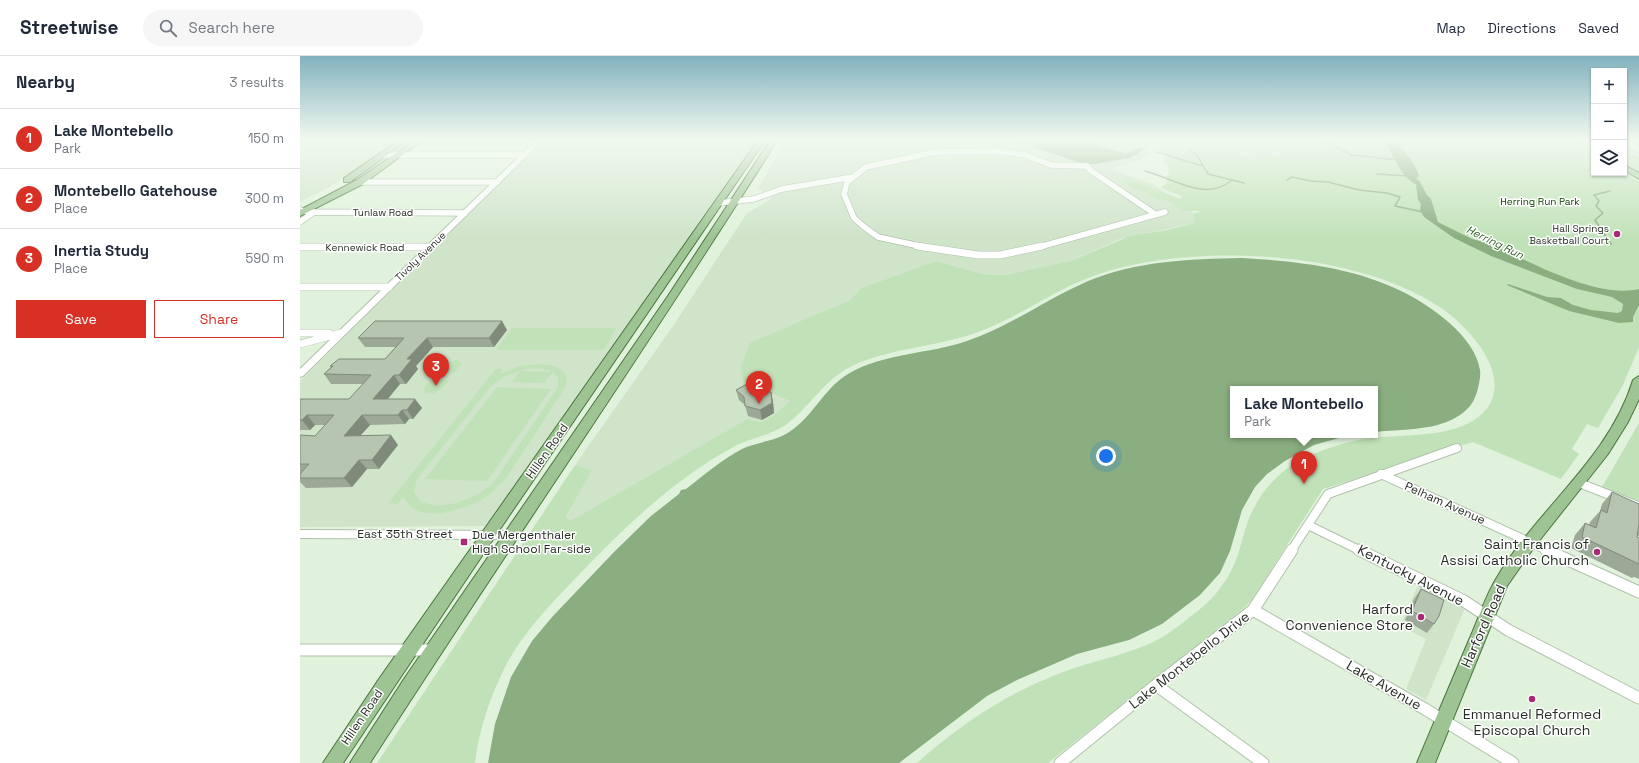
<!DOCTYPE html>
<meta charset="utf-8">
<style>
:root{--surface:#fff;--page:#f6f6f7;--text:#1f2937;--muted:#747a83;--line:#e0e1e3;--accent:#d93025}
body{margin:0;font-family:"Space Grotesk",sans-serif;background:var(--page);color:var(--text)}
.controls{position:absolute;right:12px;top:12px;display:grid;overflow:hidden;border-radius:0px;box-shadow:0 1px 3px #0004}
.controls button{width:36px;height:36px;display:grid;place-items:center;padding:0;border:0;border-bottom:1px solid var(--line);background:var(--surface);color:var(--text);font:20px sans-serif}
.you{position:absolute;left:806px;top:400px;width:14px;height:14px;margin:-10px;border:3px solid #fff;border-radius:50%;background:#1a73e8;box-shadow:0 0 0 6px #1a73e833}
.badge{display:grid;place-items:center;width:26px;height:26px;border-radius:50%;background:var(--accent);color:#fff;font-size:13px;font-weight:700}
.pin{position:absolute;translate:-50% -33px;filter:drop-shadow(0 1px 2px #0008)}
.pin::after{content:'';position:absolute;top:21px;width:14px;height:12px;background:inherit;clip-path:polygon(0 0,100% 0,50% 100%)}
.popup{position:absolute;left:930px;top:330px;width:148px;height:52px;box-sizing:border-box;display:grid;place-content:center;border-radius:0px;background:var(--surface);filter:drop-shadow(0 1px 3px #0005);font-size:13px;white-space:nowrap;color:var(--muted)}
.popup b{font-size:15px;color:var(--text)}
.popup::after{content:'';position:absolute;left:50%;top:100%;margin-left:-8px;border:8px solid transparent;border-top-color:var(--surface)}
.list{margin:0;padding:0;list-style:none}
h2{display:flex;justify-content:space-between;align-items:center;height:52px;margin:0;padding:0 16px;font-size:17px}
h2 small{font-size:13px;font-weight:400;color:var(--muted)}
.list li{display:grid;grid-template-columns:26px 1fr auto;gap:12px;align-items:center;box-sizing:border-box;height:60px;padding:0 16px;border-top:1px solid var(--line)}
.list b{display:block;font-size:15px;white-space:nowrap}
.list p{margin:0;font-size:13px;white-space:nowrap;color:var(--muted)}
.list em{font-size:13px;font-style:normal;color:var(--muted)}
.actions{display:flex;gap:8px;padding:12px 16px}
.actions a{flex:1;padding:9px 0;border:1px solid var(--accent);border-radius:0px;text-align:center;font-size:14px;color:var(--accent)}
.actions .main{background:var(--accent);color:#fff}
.icon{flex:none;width:22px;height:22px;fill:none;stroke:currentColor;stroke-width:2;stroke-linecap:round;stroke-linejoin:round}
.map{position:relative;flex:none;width:1339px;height:707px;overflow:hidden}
header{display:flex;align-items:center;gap:24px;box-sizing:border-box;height:56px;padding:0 20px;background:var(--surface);border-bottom:1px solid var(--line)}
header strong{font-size:19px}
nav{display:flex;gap:22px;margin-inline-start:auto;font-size:14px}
.search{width:280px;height:36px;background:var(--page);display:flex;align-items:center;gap:10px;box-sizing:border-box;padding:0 14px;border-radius:22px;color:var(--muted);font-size:15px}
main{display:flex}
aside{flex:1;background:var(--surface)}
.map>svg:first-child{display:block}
</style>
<header>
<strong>Streetwise</strong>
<div class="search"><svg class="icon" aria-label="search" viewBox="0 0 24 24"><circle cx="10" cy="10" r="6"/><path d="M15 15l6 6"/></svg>Search here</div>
<nav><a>Map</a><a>Directions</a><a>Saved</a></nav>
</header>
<main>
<aside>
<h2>Nearby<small>3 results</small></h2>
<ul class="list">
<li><span class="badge">1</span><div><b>Lake Montebello</b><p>Park</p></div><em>150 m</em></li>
<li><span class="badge">2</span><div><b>Montebello Gatehouse</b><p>Place</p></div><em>300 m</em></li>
<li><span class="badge">3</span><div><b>Inertia Study</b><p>Place</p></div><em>590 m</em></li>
</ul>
<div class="actions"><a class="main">Save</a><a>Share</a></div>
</aside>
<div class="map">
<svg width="1339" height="707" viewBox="0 0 1339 707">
<rect width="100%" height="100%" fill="#e0f2db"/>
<path fill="#cfe4c9" d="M245 83H458L233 404 185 470 0 471V325Z
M487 83H849L847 95 853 96 836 106 811 112 815 115 853 128 893 157 895 167 820 183 771 205 751 210 706 219 682 218 636 205 561 232 550 244 450 288 490 345 473 360 461 366 447 363 270 465 266 462 291 414 275 409 373 270 447 157 470 144 471 141 458 132Z
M862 83H1014L1017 91 978 103H951L942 97 930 93 899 89H882Z
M0 86H98L46 122 0 146Z
M1118 529 1165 552 1126 644 1106 633 1126 583 1100 570Z"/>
<path fill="#c1e2b8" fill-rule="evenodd" d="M694 83 735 88 731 90 742 94H728L669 84Z
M786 83 820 87 833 83 840 85 845 90 844 92H838L825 98C812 92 797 92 786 83Z
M854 83C866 83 871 87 881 90 887 91 892 89 897 89 915 89 937 91 951 103H954L947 97 956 96 957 92 968 93 973 100H979V96H998L1009 92 1002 87 1012 83H1260L1294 92V117H1324V115L1339 126V291L1323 329 1298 372 1287 368 1272 393 1279 398 1261 423 1173 386 1023 433 951 545 939 556 748 707H617C657 671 703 640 753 620 784 607 818 601 849 588 864 581 878 571 891 560 908 548 921 534 931 515 939 500 942 483 947 468 956 442 973 420 997 406 1017 395 1041 387 1064 383 1100 377 1164 385 1188 351 1210 318 1172 276 1148 257 1064 194 893 185 796 219 755 233 720 261 678 276 638 291 589 292 552 310 523 324 509 353 484 370 470 379 453 382 437 389 428 394 419 399 411 404 360 437 315 480 274 524 248 551 222 578 205 611 190 641 179 674 175 707H77L275 409 292 414 266 461 270 465 447 363 461 366 473 360 490 345 443 325 441 311 450 287 550 244 561 232 636 205 682 218 706 219 771 205 830 180 867 174 895 167 893 157 900 156 899 155H885L874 149 875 147 855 142 845 136 832 132 824 124 827 123 881 143V140L861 132 867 127V119L869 118 868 109 863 105 866 100 857 95 864 91 856 87Z
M1324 97 1339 101V116L1324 106Z
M212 272H316L304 294H196Z
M156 304 162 307 154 317H137L146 307Z
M240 308C251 309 263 310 267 322L266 330 207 421C200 429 193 436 184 442 164 454 114 471 104 440L97 448 88 447 196 313H203L200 318 220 310ZM226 313C237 312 251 311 258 322V331L198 420 190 430 178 438 157 447 137 450 121 446 114 436 117 423 191 330 204 321Z
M221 315 252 316V317L244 327 211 326Z
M131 324H149C143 332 136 340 125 337L124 332Z
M197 331 251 333 187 425 125 423Z
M1339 367V447L1302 431Z"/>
<path fill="#8aae80" d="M694 83H786C797 92 812 92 825 98L838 92H844L837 98 829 102 794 108H784L730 90 735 88Z
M1085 83H1093C1104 95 1114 104 1119 120L1116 123 1119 124 1127 139 1131 143 1138 166 1172 183 1188 187C1229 205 1295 243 1339 233V249L1333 261V266L1319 267 1269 255 1207 229 1208 228 1247 241 1261 242 1273 249 1291 254 1318 257 1322 255 1323 248 1312 241 1277 233 1191 200 1154 182 1124 161 1120 154 1121 148 1118 144 1116 128C1103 123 1097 106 1089 94L1090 92 1083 85Z
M942 202C995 205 1053 211 1101 235 1130 249 1175 280 1180 314 1181 320 1179 327 1178 332 1175 346 1168 355 1155 362 1132 375 1101 373 1075 376V333H933V379H1050L1014 389 985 405 967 418 955 431 942 454 930 495 920 517 900 539 862 568 829 584 777 598 717 624 687 640 599 707H188L195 668 211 621 232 585 253 560 315 495 351 460 379 438 381 434 386 433C404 419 423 403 442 393 456 386 472 386 486 378 512 363 523 333 548 318 583 297 630 298 667 285 709 271 745 244 786 226 835 205 889 203 942 202Z"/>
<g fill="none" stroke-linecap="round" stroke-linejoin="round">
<path stroke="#8aae80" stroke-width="1.5" d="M1021 83 1052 99 1098 104
M889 92 898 101 908 118 944 127
M856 96C872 100 887 106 903 110
M845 115C873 122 904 146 931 125
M1077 118 1108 120
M987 124 992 121 1010 125 1028 126 1059 134 1087 137 1100 141 1095 150 1123 156
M1310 135 1294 139 1299 145 1296 150 1303 157 1295 164 1311 188"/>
<g stroke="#b1c1ac" stroke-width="7">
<path id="minor-far3" d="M83 99H225
M60 126H197
M419 147 454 143 482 133 553 121
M0 154 9 156 165 157
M0 166 14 156
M624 191 578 181 563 170 554 162 544 138 547 126 566 111 636 96 699 95 725 99 751 109 787 110 790 114 855 158
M739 191 865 156"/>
</g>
<g stroke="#b1c1ac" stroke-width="8">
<path id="minor-far2" d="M617 190 678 199H700L742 190
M0 191H130
M0 231H89
M0 277H29
M0 288 41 277"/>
</g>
<g stroke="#b1c1ac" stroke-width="10">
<path id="minor-far1" d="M1081 418 1249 495
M1008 469 1061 495
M0 478 210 479
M991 495 1028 438 1157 392"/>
</g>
<g stroke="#b1c1ac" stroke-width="13">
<path id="minor" d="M1059 494 1164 545 1208 574 1339 642
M1246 494 1339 536
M953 554 1125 653 1213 707
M0 594H132
M856 629 963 707
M760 707 856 629 953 554 992 494"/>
</g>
<g stroke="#b1c1ac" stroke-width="2">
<path id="tertiary" d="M237 83H244L3 320 0 321V313Z
M1280 423 1339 446V455L1276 430 1274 427 1276 424Z"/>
</g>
<g stroke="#b1c1ac" stroke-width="2">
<path id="secondary" d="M1270 83H1282L1294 87V91Z
M1324 93 1339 97V101L1324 97Z"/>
</g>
<g stroke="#4a763e" stroke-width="2">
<path id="primary" d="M101 83H109L50 126H44V122Z
M116 83H124L63 128 0 160V154L57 124Z
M459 83H466L198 476 43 707H23L79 623Z
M471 83H478C346 294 204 498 70 707H50L104 623 368 240Z
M1324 109 1339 117V123L1324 114Z
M1339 320V343L1328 366 1308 398 1235 490 1207 530 1135 707H1117C1134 666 1152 625 1169 584 1178 564 1185 541 1196 523 1237 453 1309 403 1333 324Z"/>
</g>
<use href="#minor-far3" stroke="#fff" stroke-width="5.5"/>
<use href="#minor-far2" stroke="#fff" stroke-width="7"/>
<use href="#minor-far1" stroke="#fff" stroke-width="8"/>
<use href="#minor" stroke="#fff" stroke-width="11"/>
<use href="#tertiary" fill="#fff" fill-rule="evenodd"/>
<use href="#secondary" fill="#cfe2c9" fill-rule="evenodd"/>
<use href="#primary" fill="#9ec494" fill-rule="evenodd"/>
</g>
<path fill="#9ca997" d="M1324 83H1330L1324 90Z
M207 274 194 291H133L116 310 118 313 106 328H100L88 343H115L122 352 113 363H109L105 368 70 369 60 379 98 389 79 413H67L52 431 6 432 0 426V379L15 380 25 369H15L10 374H0V343H49L63 328H31L24 318 31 311 30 310 85 303 96 291H65L58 282Z
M436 334 471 336 473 346 474 357 462 364 448 360 445 349 439 344Z
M1312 436 1339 448V480L1337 479V481L1339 482V523L1334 521 1332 522 1271 492 1275 479 1285 467 1289 469 1290 466 1300 455 1302 448Z
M1121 533 1134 568 1127 577 1105 564 1114 543Z"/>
<path fill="#7f8a7b" d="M1328 83H1330L1324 90Z
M202 265 207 274 194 291 189 282Z
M127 282 133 291 116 310 118 313 106 328 99 319 107 303Z
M94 319 100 328 80 352 73 343Z
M471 336 473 346 474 357 462 364 460 354Z
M115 343 122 352 113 363 107 354Z
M102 354 109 363 105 368 98 359Z
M7 359 15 369 10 374 2 364Z
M62 359 70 369 52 389 44 380Z
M91 379 98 389 79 413 72 404Z
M59 404 67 413 52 431 44 422Z"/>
<path fill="#b5c5b0" stroke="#7f8a7b" d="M75 265H202L189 282H127L107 303H112L99 319H94L73 343H115L107 354H102L98 359H62L44 380 91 379 72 404H59L44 422H0V418L9 408H0V379L15 380 34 359H7L2 364H0V343H49L71 319 24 318 33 310H30L39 303H85L104 282H58Z
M449 327 457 334 471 336 472 347 460 354 445 350 444 341 436 334Z
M1312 436 1339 448V468L1337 481 1339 482V508L1282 481 1285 467 1296 472 1301 454 1307 457Z
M1121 533 1144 544 1139 560 1134 568 1112 555Z"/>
<linearGradient id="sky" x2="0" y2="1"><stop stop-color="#82b2be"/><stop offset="0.46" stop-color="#f1f9ef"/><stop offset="1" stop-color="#f1f9ef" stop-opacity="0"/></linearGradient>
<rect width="1339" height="182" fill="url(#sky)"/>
<g fill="#aa2875" stroke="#fff" stroke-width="1.5">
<circle cx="1317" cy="178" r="4"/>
<rect x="160" y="482" width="8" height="8" rx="2"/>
<circle cx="1297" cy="496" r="4"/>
<circle cx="1121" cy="561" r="4"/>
<circle cx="1232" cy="643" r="4"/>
</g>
<g text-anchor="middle" stroke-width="3" stroke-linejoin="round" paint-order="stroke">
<g font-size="10" fill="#134301" stroke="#fff">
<text x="1240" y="149">Herring Run Park</text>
</g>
<g font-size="10" fill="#262d24" stroke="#fff">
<text x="83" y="160">Tunlaw Road</text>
<text x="65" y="195">Kennewick Road</text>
<text transform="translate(120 200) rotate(-44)" y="4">Tivoly Avenue</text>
</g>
<g font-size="10" fill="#262d24" stroke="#fff" text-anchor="end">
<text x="1309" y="176">Hall Springs<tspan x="1309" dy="12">Basketball Court</tspan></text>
</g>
<g font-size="11" font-style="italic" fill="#2f5f21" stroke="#fff">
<text transform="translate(1195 186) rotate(26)" y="4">Herring Run</text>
</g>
<g font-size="12" fill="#262d24" stroke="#fff">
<text transform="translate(247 395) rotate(-55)" y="4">Hillen Road</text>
<text transform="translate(1145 447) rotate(24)" y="4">Pelham Avenue</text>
<text x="105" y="482">East 35th Street</text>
<text transform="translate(62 661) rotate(-56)" y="4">Hillen Road</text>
</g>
<g font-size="12" fill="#262d24" stroke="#fff" text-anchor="start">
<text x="172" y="483">Due Mergenthaler<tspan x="172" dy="14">High School Far-side</tspan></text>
</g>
<g font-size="14" fill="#262d24" stroke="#fff" text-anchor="end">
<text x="1289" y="493">Saint Francis of<tspan x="1289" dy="16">Assisi Catholic Church</tspan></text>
<text x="1113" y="558">Harford<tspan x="1113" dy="16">Convenience Store</tspan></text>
<text x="1232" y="663" text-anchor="middle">Emmanuel Reformed<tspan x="1232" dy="16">Episcopal Church</tspan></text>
</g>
<g font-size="14" fill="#262d24" stroke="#fff">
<text transform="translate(1111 519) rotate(27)" y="5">Kentucky Avenue</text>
<text transform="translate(1183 570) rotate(-66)" y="5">Harford Road</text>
<text transform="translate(889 604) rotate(-38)" y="5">Lake Montebello Drive</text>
<text transform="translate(1084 629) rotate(30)" y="5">Lake Avenue</text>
</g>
</g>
</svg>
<div class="controls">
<button>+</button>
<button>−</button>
<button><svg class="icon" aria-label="layers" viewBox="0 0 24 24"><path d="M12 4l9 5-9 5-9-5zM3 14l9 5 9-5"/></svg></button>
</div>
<div class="you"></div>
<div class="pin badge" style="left:1004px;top:428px">1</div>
<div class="popup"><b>Lake Montebello</b>Park</div>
<div class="pin badge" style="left:459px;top:348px">2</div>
<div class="pin badge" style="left:136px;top:330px">3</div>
</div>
</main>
